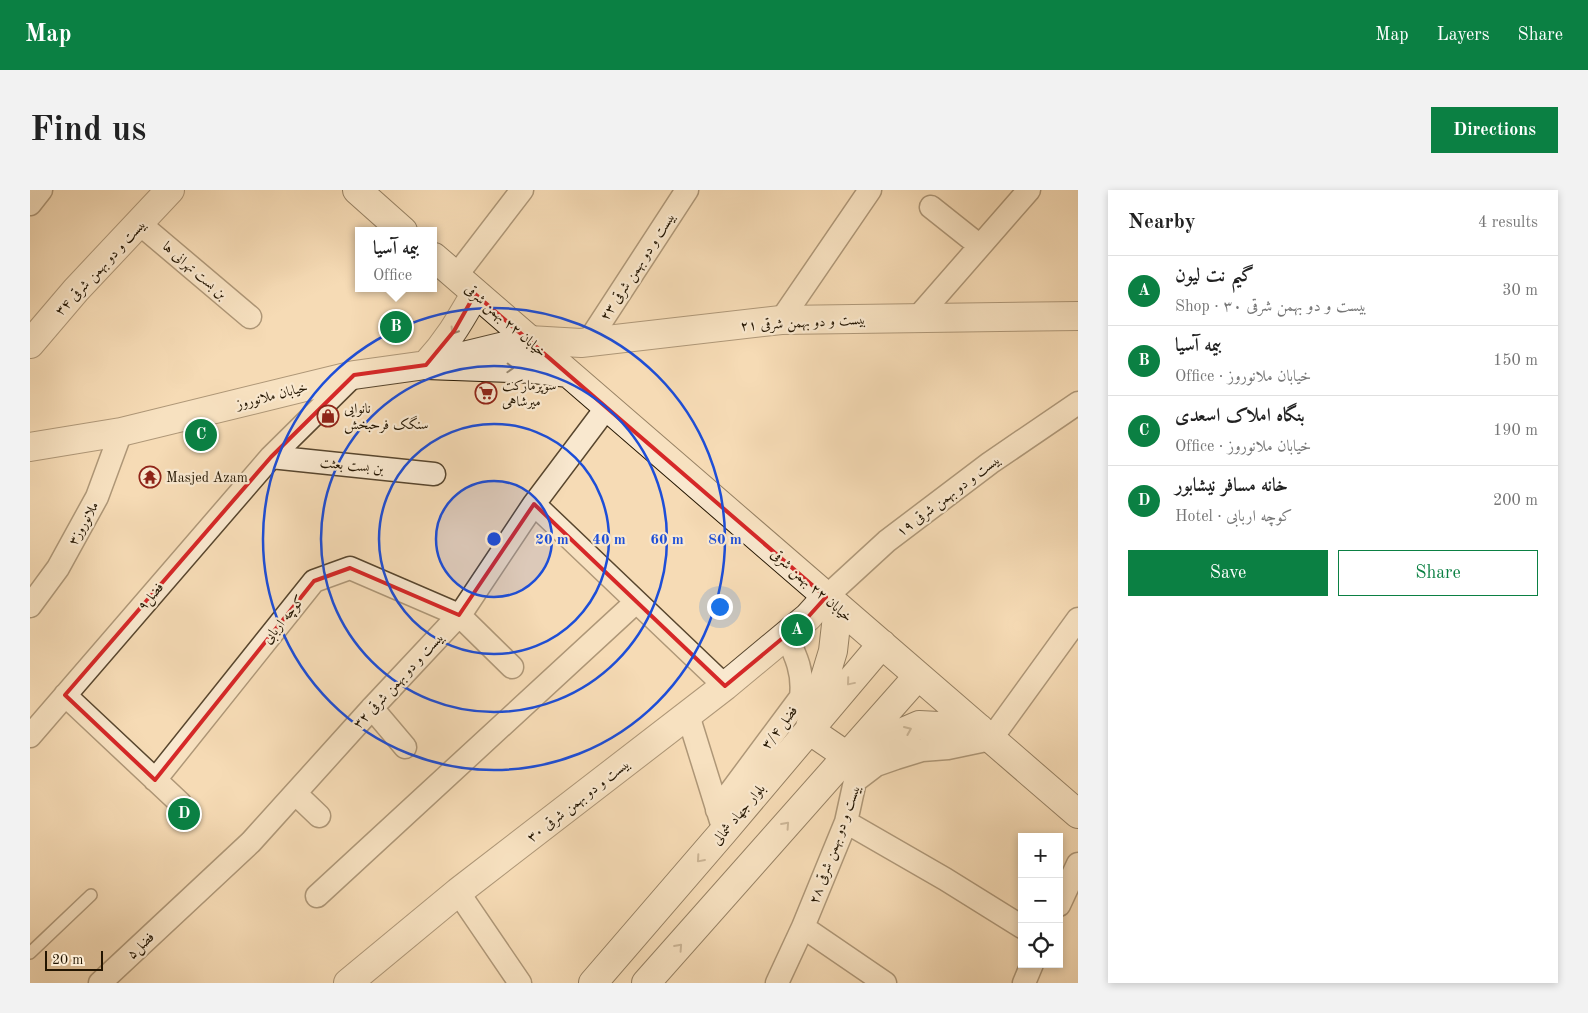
<!DOCTYPE html>
<meta charset="utf-8">
<style>
:root{--surface:#fff;--page:#f2f2f2;--text:#222;--muted:#767676;--line:#e0e0e0;--accent:#0b8043}
body{margin:0;font-family:"Old Standard TT",Amiri,serif;background:var(--page);color:var(--text)}
.controls{position:absolute;right:15px;bottom:15px;display:grid;overflow:hidden;border-radius:0px;box-shadow:0 2px 8px #0003}
.controls button{width:45px;height:45px;display:grid;place-items:center;padding:0;border:0;border-bottom:1px solid var(--line);background:var(--surface);color:var(--text);font:25px sans-serif}
.scale{position:absolute;left:15px;bottom:12px;width:58px;box-sizing:border-box;padding-left:5px;border:2px solid #231501;border-top:0;font-size:14px;line-height:18px;white-space:nowrap;color:#231501;-webkit-text-stroke:4px #f9e8cf;paint-order:stroke}
.you{position:absolute;left:689px;top:416px;width:18px;height:18px;margin:-12px;border:4px solid #fff;border-radius:50%;background:#1a73e8;box-shadow:0 0 0 8px #1a73e833}
.badge{display:grid;place-items:center;width:32px;height:32px;border-radius:50%;background:var(--accent);color:#fff;font-size:16px;font-weight:700}
.pin{position:absolute;translate:-50% -50%;border:2px solid #fff;box-shadow:0 1px 5px #0006}
.popup{position:absolute;left:325px;top:37px;width:82px;height:65px;box-sizing:border-box;display:grid;place-content:center;border-radius:0px;background:var(--surface);filter:drop-shadow(0 1px 4px #0005);font-size:16px;white-space:nowrap;color:var(--muted)}
.popup b{font-size:19px;color:var(--text)}
.popup::after{content:'';position:absolute;left:50%;top:100%;margin-left:-10px;border:10px solid transparent;border-top-color:var(--surface)}
.list{margin:0;padding:0;list-style:none}
h2{display:flex;justify-content:space-between;align-items:center;height:65px;margin:0;padding:0 20px;font-size:21px}
h2 small{font-size:16px;font-weight:400;color:var(--muted)}
.list li{display:grid;grid-template-columns:32px 1fr auto;gap:15px;align-items:center;box-sizing:border-box;height:70px;padding:0 20px;border-top:1px solid var(--line)}
.list b{display:block;font-size:19px;white-space:nowrap}
.list p{margin:0;font-size:16px;white-space:nowrap;color:var(--muted)}
.list em{font-size:16px;font-style:normal;color:var(--muted)}
.actions{display:flex;gap:10px;padding:15px 20px}
.actions a{flex:1;padding:11px 0;border:1px solid var(--accent);border-radius:0px;text-align:center;font-size:18px;color:var(--accent)}
.actions .main{background:var(--accent);color:#fff}
.icon{flex:none;width:28px;height:28px;fill:none;stroke:currentColor;stroke-width:2;stroke-linecap:round;stroke-linejoin:round}
.map{position:relative;flex:none;width:1048px;height:793px;overflow:hidden;border-radius:0px}
header{display:flex;align-items:center;gap:30px;box-sizing:border-box;height:70px;padding:0 25px;background:var(--accent);color:#fff}
header strong{font-size:24px}
nav{display:flex;gap:28px;margin-inline-start:auto;font-size:18px}
.intro{display:flex;align-items:center;justify-content:space-between;box-sizing:border-box;height:120px;padding:0 30px}
h1{margin:0;font-size:35px}
.button{padding:12px 22px;border-radius:0px;background:var(--accent);color:#fff;font-size:18px;font-weight:700}
main{display:flex;gap:30px;padding:0 30px}
aside{flex:1;background:var(--surface);border-radius:0px;box-shadow:0 2px 8px #0003}
.map>svg:first-child{display:block}
</style>
<header>
<strong>Map</strong>
<nav><a>Map</a><a>Layers</a><a>Share</a></nav>
</header>
<div class="intro"><h1>Find us</h1><a class="button">Directions</a></div>
<main>
<div class="map">
<svg width="1048" height="793" viewBox="0 0 1048 793">
<rect width="100%" height="100%" fill="#f6dbb5"/>
<filter id="stains"><feTurbulence type="fractalNoise" baseFrequency=".004" numOctaves="4"/><feColorMatrix values="0 0 0 0 .2 0 0 0 0 .09 0 0 0 0 .02 0 0 0 .5 -.17"/></filter>
<radialGradient id="worn" r=".72"><stop offset=".6" stop-color="#630" stop-opacity="0"/><stop offset="1" stop-color="#630" stop-opacity=".3"/></radialGradient>
<g fill="none" stroke-linecap="round" stroke-linejoin="round">
<g stroke="#58462e" stroke-width="14">
<path id="service" d="M0 763 61 705"/>
</g>
<g stroke="#58462e" stroke-width="25">
<path id="minor" d="M0 14 11 0
M901 17 950 56
M110 34 220 127
M426 86 492 0
M888 127 999 0
M751 130 840 0
M558 152 657 0
M241 267 404 284
M504 314 695 496
M796 407 857 351 960 273 1048 213
M0 416 28 378 67 307 91 242
M35 505 150 613
M342 518 375 557
M658 525 691 631
M0 546 241 267 324 185
M125 590 284 391 320 378 429 425 482 477
M266 604 289 626
M687 620 771 507C774 483 766 466 756 445
M816 632 915 689 992 737
M428 702 490 793
M287 706 606 412
M1029 715 1048 674
M773 737 855 793
M70 793 221 652 342 518 432 422 504 314 577 217
M747 793 773 737 816 632 825 591 846 575 866 568 892 560 918 558 961 549 1048 429
M994 793 1002 774"/>
</g>
<g stroke="#58462e" stroke-width="30">
<path id="tertiary" d="M0 154 46 100 140 0
M396 175C418 151 429 132 445 104
M0 257 91 242 324 185 396 175 499 150 551 153 751 130 1048 126
M318 793 428 702 695 496 778 427 796 407"/>
</g>
<g stroke="#231501" stroke-width="30">
<path id="secondary" d="M327 0 373 41
M404 67 1048 624
M396 175 504 179 538 183
M808 417 803 461 779 540 817 566 889 535 949 538
M563 793 694 641 852 454
M616 793 888 486"/>
</g>
<use href="#service" stroke="#f9e8cf" stroke-width="11"/>
<use href="#minor" stroke="#f9e8cf" stroke-width="22"/>
<use href="#tertiary" stroke="#f9e8cf" stroke-width="28"/>
<use href="#secondary" stroke="#f9e8cf" stroke-width="28"/>
</g>
<defs><path id="oneway-chevron" d="M-2-3.5L2.5 0L-2 3.5" fill="none" stroke-width="1.6" stroke-linecap="round" stroke-linejoin="round" transform="scale(1.25)"/></defs>
<g stroke="#998972">
<use href="#oneway-chevron" transform="translate(424 141) rotate(122)"/>
<use href="#oneway-chevron" transform="translate(480 178) rotate(2)"/>
<use href="#oneway-chevron" transform="translate(820 492) rotate(130)"/>
<use href="#oneway-chevron" transform="translate(878 540) rotate(-23)"/>
<use href="#oneway-chevron" transform="translate(756 635) rotate(-48)"/>
<use href="#oneway-chevron" transform="translate(670 669) rotate(131)"/>
<use href="#oneway-chevron" transform="translate(649 757) rotate(-48)"/>
</g>
<path d="M0 0H1048V793H0ZM445 104 796 407 778 427 695 496 504 314 429 425 320 378 284 391 125 590 35 505 241 267 324 185 396 175 424 141Z" fill="#f6dbb5" fill-opacity=".55" fill-rule="evenodd"/>
<path fill="none" stroke="#d62828" stroke-width="4" stroke-linejoin="round" d="M445 104 796 407 778 427 695 496 504 314 429 425 320 378 284 391 125 590 35 505 241 267 324 185 396 175 424 141Z"/>
<circle cx="464" cy="349" r="58" fill="#1d4ed8" fill-opacity=".12"/>
<g fill="none" stroke="#1d4ed8" stroke-width="2.5">
<circle cx="464" cy="349" r="58"/>
<circle cx="464" cy="349" r="115"/>
<circle cx="464" cy="349" r="173"/>
<circle cx="464" cy="349" r="231"/>
</g>
<defs>
<g id="supermarket-ring" transform="scale(1.125)"><circle r="9.5" fill="#f9e8cf" stroke="#8f2418" stroke-width="1.5"/><path d="M-6-5.5h2.5l.6 2H6L4.5 2H-2.5L-4.4-4H-6ZM-1.5 3.2a1.3 1.3 0 1 0 .1 0ZM3 3.2a1.3 1.3 0 1 0 .1 0Z" fill="#8f2418"/></g>
<g id="shop-ring" transform="scale(1.125)"><circle r="9.5" fill="#f9e8cf" stroke="#8f2418" stroke-width="1.5"/><path d="M-5-2.5h2.3a2.7 3.5 0 0 1 5.4 0H5L5.5 6h-11ZM-1.5-2.5h3a1.5 2.3 0 0 0-3 0Z" fill="#8f2418"/></g>
<g id="temple-ring" transform="scale(1.125)"><circle r="9.5" fill="#f9e8cf" stroke="#8f2418" stroke-width="1.5"/><path d="M0-6L5-2H3V0L6.5 2.5H4V6H1.5V3h-3V6H-4V2.5H-6.5L-3 0V-2H-5Z" fill="#8f2418"/></g>
</defs>
<g fill-rule="evenodd">
<use href="#supermarket-ring" x="456" y="203"/>
<use href="#shop-ring" x="298" y="226"/>
<use href="#temple-ring" x="120" y="287"/>
</g>
<g text-anchor="middle" stroke-width="4.5" stroke-linejoin="round" paint-order="stroke">
<g font-size="14" fill="#231501" stroke="#f9e8cf">
<text transform="translate(607 76) rotate(-57)" y="5">بیست و دو بهمن شرقی ۲۳</text>
<text transform="translate(70 77) rotate(-47)" y="5">بیست و دو بهمن شرقی ۳۴</text>
<text transform="translate(165 80) rotate(41)" y="5">بن بست تهرانی ها</text>
<text transform="translate(476 130) rotate(41)" y="5">خیابان ۲۲ بهمن شرقی</text>
<text transform="translate(773 132) rotate(-3)" y="5">بیست و دو بهمن شرقی ۲۱</text>
<text transform="translate(242 205) rotate(-14)" y="5">خیابان ملانوروز</text>
<text transform="translate(322 275) rotate(6)" y="5">بن بست بعثت</text>
<text transform="translate(918 305) rotate(-37)" y="5">بیست و دو بهمن شرقی ۱۹</text>
<text transform="translate(53 333) rotate(-61)" y="5">ملانوروز۳</text>
<text transform="translate(782 395) rotate(41)" y="5">خیابان ۲۲ بهمن شرقی</text>
<text transform="translate(120 406) rotate(-49)" y="5">فضل۹</text>
<text transform="translate(253 429) rotate(-51)" y="5">کوچه اربابی</text>
<text transform="translate(368 490) rotate(-47)" y="5">بیست و دو بهمن شرقی ۳۲</text>
<text transform="translate(749 537) rotate(-53)" y="5">فضل ۳/۴</text>
<text transform="translate(548 610) rotate(-38)" y="5">بیست و دو بهمن شرقی ۳۰</text>
<text transform="translate(708 624) rotate(-50)" y="5">بلوار جهاد شمالی</text>
<text transform="translate(804 654) rotate(-70)" y="5">بیست و دو بهمن شرقی ۲۸</text>
<text transform="translate(110 755) rotate(-43)" y="5">فضل۵</text>
</g>
<g font-size="14" fill="#231501" stroke="#f9e8cf" text-anchor="start">
<text x="472" y="200">سوپرمارکت<tspan x="472" dy="16">میرشاهی</tspan></text>
<text x="314" y="223">نانوایی<tspan x="314" dy="16">سنگک فرحبخش</tspan></text>
<text x="136" y="292">Masjed Azam</text>
</g>
</g>
<circle cx="464" cy="349" r="8" fill="#1d4ed8" stroke="#f9e8cf" stroke-width="2.5"/>
<g font-size="15" text-anchor="middle" font-weight="bold" fill="#1d4ed8" stroke="#f9e8cf" stroke-width="4.5" stroke-linejoin="round" paint-order="stroke">
<text x="522" y="354">20 m</text>
<text x="579" y="354">40 m</text>
<text x="637" y="354">60 m</text>
<text x="695" y="354">80 m</text>
</g>
<rect width="100%" height="100%" filter="url(#stains)"/>
<rect width="100%" height="100%" fill="url(#worn)"/>
</svg>
<div class="controls">
<button>+</button>
<button>−</button>
<button><svg class="icon" aria-label="locate" viewBox="0 0 24 24"><circle cx="12" cy="12" r="6"/><path d="M12 2v4M12 18v4M2 12h4M18 12h4"/></svg></button>
</div>
<div class="scale">20 m</div>
<div class="you"></div>
<div class="pin badge" style="left:767px;top:440px">A</div>
<div class="pin badge" style="left:366px;top:137px">B</div>
<div class="popup"><b>بیمه آسیا</b>Office</div>
<div class="pin badge" style="left:171px;top:245px">C</div>
<div class="pin badge" style="left:154px;top:624px">D</div>
</div>
<aside>
<h2>Nearby<small>4 results</small></h2>
<ul class="list">
<li><span class="badge">A</span><div><b>گیم نت لیون</b><p>Shop · بیست و دو بهمن شرقی ۳۰</p></div><em>30 m</em></li>
<li><span class="badge">B</span><div><b>بیمه آسیا</b><p>Office · خیابان ملانوروز</p></div><em>150 m</em></li>
<li><span class="badge">C</span><div><b>بنگاه املاک اسعدی</b><p>Office · خیابان ملانوروز</p></div><em>190 m</em></li>
<li><span class="badge">D</span><div><b>خانه مسافر نیشابور</b><p>Hotel · کوچه اربابی</p></div><em>200 m</em></li>
</ul>
<div class="actions"><a class="main">Save</a><a>Share</a></div>
</aside>
</main>
